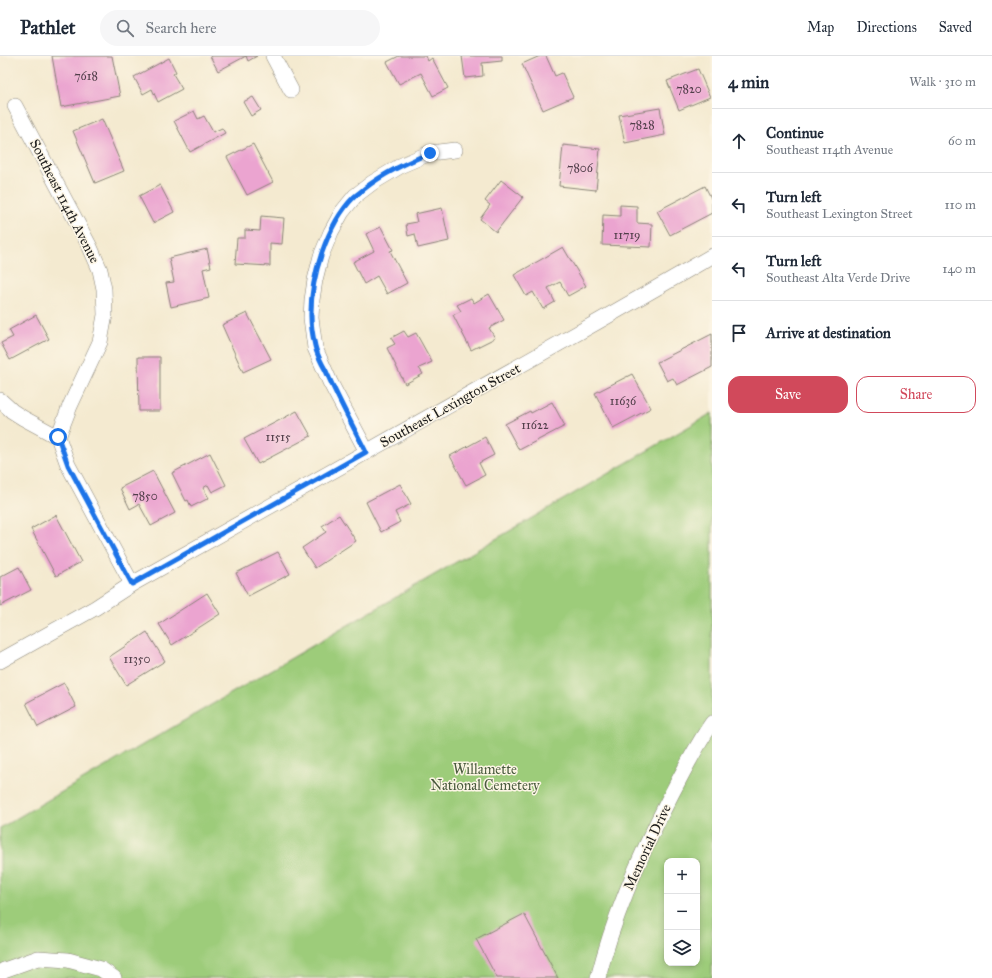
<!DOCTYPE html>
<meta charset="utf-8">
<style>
:root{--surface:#fff;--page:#f6f6f7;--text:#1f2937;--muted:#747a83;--line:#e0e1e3;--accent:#d1495b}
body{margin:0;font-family:"IM FELL Great Primer",serif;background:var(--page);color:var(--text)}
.controls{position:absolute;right:12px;bottom:12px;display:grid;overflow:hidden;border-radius:8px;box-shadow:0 2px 6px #0003}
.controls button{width:36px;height:36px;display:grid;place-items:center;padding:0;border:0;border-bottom:1px solid var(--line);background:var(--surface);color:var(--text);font:20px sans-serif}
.stop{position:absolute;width:12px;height:12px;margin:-9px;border:3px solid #1a73e8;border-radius:50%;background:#fff}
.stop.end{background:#1a73e8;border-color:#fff;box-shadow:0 1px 4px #0008}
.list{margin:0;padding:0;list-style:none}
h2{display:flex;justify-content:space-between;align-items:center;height:52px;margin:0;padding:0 16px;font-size:17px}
h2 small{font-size:13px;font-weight:400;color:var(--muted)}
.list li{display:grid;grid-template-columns:26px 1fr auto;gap:12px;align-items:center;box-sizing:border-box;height:64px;padding:0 16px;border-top:1px solid var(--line)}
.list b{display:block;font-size:15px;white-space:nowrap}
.list p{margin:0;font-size:13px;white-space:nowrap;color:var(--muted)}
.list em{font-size:13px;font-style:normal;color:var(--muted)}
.actions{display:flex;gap:8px;padding:12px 16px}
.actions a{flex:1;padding:9px 0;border:1px solid var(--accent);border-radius:12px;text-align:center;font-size:14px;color:var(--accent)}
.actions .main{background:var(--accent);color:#fff}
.icon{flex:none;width:22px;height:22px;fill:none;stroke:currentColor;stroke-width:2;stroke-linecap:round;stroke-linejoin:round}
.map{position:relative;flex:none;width:712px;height:922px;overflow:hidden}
header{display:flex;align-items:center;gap:24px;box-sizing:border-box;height:56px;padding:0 20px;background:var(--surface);border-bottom:1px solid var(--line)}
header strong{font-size:19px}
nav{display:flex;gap:22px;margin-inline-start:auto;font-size:14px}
.search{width:280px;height:36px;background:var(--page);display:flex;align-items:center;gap:10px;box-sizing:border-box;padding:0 14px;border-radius:22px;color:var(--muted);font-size:15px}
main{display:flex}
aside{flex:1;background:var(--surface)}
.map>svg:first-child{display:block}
</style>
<header>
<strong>Pathlet</strong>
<div class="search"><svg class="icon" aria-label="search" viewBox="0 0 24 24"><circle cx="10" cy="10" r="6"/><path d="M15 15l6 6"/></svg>Search here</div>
<nav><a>Map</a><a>Directions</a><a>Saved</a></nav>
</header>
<main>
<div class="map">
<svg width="712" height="922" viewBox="0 0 712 922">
<rect width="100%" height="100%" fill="#fcf5e5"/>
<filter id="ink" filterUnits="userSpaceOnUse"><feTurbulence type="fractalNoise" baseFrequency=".025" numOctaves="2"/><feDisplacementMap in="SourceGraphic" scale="8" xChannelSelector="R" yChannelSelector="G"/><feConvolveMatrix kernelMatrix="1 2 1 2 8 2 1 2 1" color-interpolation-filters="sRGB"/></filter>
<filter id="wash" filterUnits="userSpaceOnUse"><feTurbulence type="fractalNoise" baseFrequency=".012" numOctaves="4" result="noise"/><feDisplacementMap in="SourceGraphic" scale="16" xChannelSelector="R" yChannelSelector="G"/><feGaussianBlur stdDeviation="0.9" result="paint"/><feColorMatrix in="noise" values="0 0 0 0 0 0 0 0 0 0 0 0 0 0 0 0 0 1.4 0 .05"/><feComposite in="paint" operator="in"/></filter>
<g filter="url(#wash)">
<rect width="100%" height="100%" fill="#f4ead0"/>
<path fill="#9dcc7a" stroke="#5c744b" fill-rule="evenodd" d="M712 357V922H0V772ZM667 805H697V907H667Z"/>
<g id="blocks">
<path fill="#eba4d0" d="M52 0H112L120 40 61 51Z
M210 0H257L248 5 246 0 218 15Z
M399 0H426L428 5 432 2 448 32 433 40 421 17 399 28 387 6Z
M462 0H502V5L482 7 483 20 465 22Z
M540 0H546L555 20 562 17 573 41 543 54 522 8Z
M169 2 176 16 173 18 182 33 158 46 152 33 143 38 134 21Z
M698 13 710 41 679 54 667 25Z
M253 41 261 54 251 60 243 46Z
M660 52 665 79 625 87 619 59Z
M194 55 198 63 204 60 213 76 222 72 225 77 190 96 174 65Z
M102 63 124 115 95 127 73 75Z
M253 88 273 126 247 139 227 101Z
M563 89 600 93 596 134 559 130Z
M501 124 523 141 496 176 480 163 490 149 485 145Z
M160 129 174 156 153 167 139 140Z
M705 130 712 144V157L670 179 657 155Z
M620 149 637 150V167L652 168 651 191 602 189 603 159 620 160Z
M442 152 449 185 418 192 415 178 408 180 406 168 417 166 415 158Z
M261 160 284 162 282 188 270 187V210L235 208 237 182H245V174L260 175Z
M381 171 393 194 390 195 407 227 387 238 377 220 364 228 353 206 374 195 366 178Z
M563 191 586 230 568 240 560 226 548 232 555 246 543 253 533 236 526 240 514 219Z
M207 193 211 211 203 213 209 242 171 251 166 227 174 226 169 202Z
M489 238 504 264 489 272 495 282 471 294 453 259 461 255 457 249 471 242 474 247Z
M247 257 271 303 243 316 222 269Z
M36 259 49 283 10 304 1 287 13 281 9 274Z
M404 275 408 281 416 277 432 306 419 312 423 318 405 328 387 292 395 288 391 282Z
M712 278V311L677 329 673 322 667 325 657 306Z
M138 301H160V355H139Z
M632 318 651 352 613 372 595 337Z
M552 346 565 370 519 394 505 368 530 355 531 357Z
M297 355 311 380 258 408 244 383Z
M485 381 494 399 479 407 485 419 466 429 450 400Z
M210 397 226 429 212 436 208 429 203 432 209 442 191 451 188 444 186 445 172 417Z
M153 415 175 457 151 470 139 448 130 453 120 432Z
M400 428 411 448 395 456 400 466 381 476 366 446Z
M56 459 81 506 56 520 31 473Z
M339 459 356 485 315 512 302 492 326 476 322 470Z
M278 496 290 518 248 540 236 517Z
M19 511 31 534 0 550V521Z
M207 537 220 558 172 589 159 568Z
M147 576 165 605 126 629 109 601Z
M64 627 76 651 38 671 26 647Z
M524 858 558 922H497L476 883Z"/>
</g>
</g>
<g filter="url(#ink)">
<use href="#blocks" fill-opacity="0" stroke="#888376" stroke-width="1"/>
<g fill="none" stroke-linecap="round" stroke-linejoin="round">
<g stroke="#888376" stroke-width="16">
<path id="minor" d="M273 0 291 34
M15 50 90 191 100 214 104 233 105 259 100 286 70 350 58 381 68 409 132 528
M0 344 12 355 23 362 58 381
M367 396 330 326 315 292 311 262 312 244 315 224 321 200 331 176 342 156 355 140 372 127 402 109 430 97 455 94
M0 605 95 552 132 528 599 265 712 200
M0 917 4 914 38 902 68 904 101 913 114 922
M598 922C614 859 640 799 670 741 683 716 696 690 712 667"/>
</g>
<use href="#minor" stroke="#fff" stroke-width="15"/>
</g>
</g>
<g fill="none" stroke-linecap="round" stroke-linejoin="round" filter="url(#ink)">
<path stroke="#1a73e8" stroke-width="5" d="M58 381 68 409 132 528 366 396C353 370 338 343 326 315 322 308 317 299 315 290 313 281 311 270 311 261 310 222 327 168 354 141 357 138 361 136 364 133 384 117 406 107 430 97"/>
</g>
<g text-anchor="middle" stroke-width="3" stroke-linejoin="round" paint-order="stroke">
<g font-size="12" fill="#503e49">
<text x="86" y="24">7618</text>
<text x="689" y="37">7820</text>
<text x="642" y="73">7828</text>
<text x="580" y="116">7806</text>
<text x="627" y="183">11719</text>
<text x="623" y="349">11636</text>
<text x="535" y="373">11622</text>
<text x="278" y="385">11515</text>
<text x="145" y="444">7850</text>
<text x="137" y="607">11350</text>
</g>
<g font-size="14" fill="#1c1c1c" stroke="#fcf5e5">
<text transform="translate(65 145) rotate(63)" y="5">Southeast 114th Avenue</text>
<text transform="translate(450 349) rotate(-29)" y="5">Southeast Lexington Street</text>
<text transform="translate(647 791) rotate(-65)" y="5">Memorial Drive</text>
</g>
<g font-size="14" fill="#495a3d" stroke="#fcf5e5">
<text x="485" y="718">Willamette<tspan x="485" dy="16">National Cemetery</tspan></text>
</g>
</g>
</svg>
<div class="controls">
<button>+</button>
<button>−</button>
<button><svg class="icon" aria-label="layers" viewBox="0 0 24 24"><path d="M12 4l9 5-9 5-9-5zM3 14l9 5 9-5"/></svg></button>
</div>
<div class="stop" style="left:58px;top:381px"></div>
<div class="stop end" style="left:430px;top:97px"></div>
</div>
<aside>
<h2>4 min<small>Walk · 310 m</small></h2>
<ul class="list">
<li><svg class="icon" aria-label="ahead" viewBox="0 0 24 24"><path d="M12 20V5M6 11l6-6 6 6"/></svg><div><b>Continue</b><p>Southeast 114th Avenue</p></div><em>60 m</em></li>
<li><svg class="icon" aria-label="left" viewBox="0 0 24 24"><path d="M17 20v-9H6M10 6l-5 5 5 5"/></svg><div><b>Turn left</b><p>Southeast Lexington Street</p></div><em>110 m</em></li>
<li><svg class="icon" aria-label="left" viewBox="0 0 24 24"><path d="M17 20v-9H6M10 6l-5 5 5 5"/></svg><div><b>Turn left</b><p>Southeast Alta Verde Drive</p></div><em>140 m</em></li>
<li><svg class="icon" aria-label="arrive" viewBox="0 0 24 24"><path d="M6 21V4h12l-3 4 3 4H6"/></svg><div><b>Arrive at destination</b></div></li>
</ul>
<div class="actions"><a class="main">Save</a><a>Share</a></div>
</aside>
</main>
